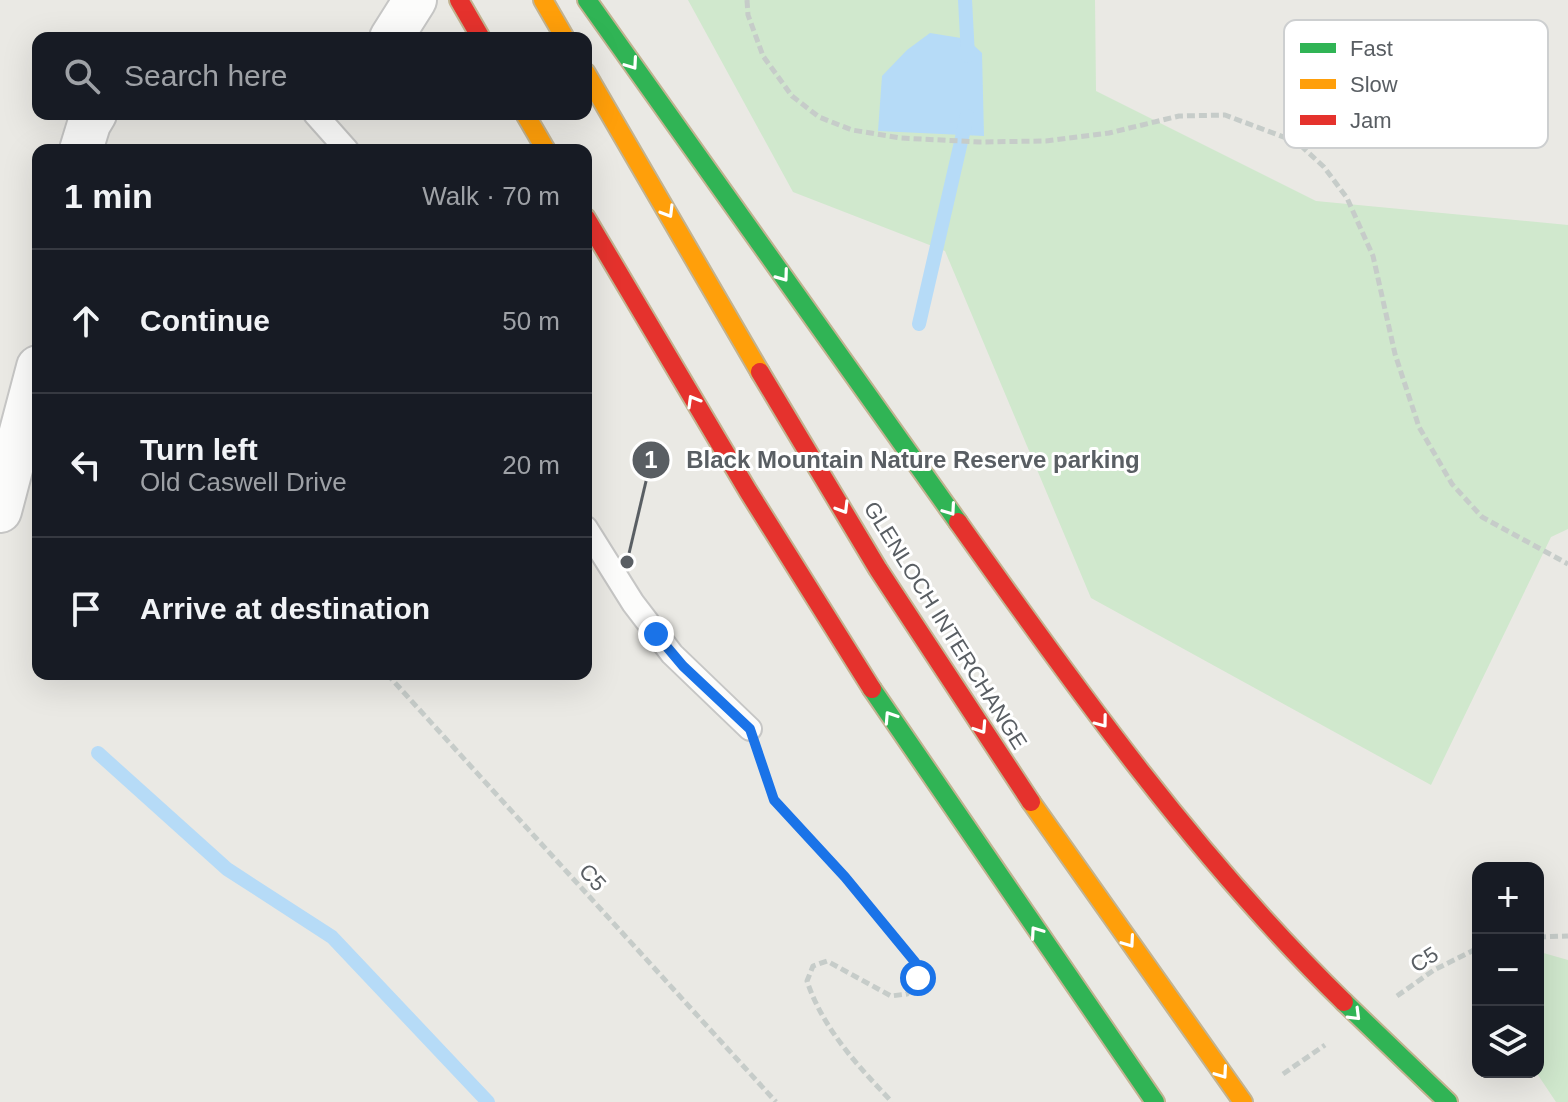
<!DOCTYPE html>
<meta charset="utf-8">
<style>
:root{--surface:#171b24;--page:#242831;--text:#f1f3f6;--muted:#9ea1a6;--line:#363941}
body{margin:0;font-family:Helvetica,sans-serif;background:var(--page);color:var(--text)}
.controls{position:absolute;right:24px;bottom:24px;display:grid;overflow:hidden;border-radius:16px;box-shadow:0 8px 32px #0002}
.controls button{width:72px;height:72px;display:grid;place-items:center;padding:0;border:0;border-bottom:2px solid var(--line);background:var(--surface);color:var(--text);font:40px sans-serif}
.stop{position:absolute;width:24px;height:24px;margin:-18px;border:6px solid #1a73e8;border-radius:50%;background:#fff}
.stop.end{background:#1a73e8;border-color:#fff;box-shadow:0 2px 8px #0008}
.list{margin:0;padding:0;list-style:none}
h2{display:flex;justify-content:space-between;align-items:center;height:104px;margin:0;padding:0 32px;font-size:34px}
h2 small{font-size:26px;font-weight:400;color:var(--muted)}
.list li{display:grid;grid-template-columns:52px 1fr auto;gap:24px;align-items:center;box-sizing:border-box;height:144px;padding:0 32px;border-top:2px solid var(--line)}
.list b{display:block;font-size:30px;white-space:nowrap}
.list p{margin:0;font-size:26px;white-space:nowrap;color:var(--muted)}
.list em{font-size:26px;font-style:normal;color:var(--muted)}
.icon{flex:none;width:44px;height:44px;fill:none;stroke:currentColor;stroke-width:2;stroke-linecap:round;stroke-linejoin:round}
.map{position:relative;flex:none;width:1568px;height:1102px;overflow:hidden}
.search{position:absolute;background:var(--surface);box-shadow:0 8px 32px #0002;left:32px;top:32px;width:560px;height:88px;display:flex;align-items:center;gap:20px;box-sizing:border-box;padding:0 28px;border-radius:16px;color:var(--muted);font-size:30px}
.panel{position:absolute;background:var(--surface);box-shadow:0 8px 32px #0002;left:32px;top:144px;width:560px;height:536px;border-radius:16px}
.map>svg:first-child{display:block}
</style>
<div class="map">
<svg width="1568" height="1102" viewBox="0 0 1568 1102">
<rect width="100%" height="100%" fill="#eae9e4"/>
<path fill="#d0e8cd" d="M688 0H1095L1096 91 1316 201 1568 225V529L1551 537 1431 785 1091 598 945 251 793 192Z
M1540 952 1568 960V1102H1556L1536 1072Z"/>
<path fill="#b6dbf7" d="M930 33 967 39 982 53 984 136 878 131 882 76 907 50Z"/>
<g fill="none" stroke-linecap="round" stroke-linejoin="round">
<path stroke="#b6dbf7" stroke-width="14" d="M965 0 968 56
M919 324 967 116
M98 753 227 869 332 937 488 1102"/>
<g stroke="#c6c6c5" stroke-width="26">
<path id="lane" d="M315 114 347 150
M586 528 633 603 672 654 750 729"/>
</g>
<g stroke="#c6c6c5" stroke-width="46">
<path id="street" d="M391 38 415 0
M81 150 89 124 95 114
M0 511 38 367"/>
</g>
<g stroke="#c2b391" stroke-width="22">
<path id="fast" d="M587 0 958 522
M872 689 1155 1102
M1344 1002 1448 1102"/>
</g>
<g stroke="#c2b391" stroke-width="22">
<path id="slow" d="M543 0 565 38
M586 73 760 372
M525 114 546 150
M1031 802 1243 1102"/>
</g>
<g stroke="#c2b391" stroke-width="22">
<path id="jam" d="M459 0 481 38
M586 218 748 491 872 689
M760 372 878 569 1031 802
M958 522C1077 690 1197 858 1344 1002"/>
</g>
<path stroke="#c6ccc9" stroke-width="5" stroke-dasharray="8 4" stroke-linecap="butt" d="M747 0 748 15 763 56 792 96 819 117 852 130 901 138 980 142 1046 141 1109 133 1179 116 1225 115 1297 142 1324 167 1347 198 1373 256 1395 354 1419 427 1452 484 1482 517 1568 564
M387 674 776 1102
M760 758 774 800 845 877 915 962 918 978 907 994 891 996 827 961 813 966 807 981C823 1029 858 1066 892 1102
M1538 937 1568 936
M1397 996 1434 970 1478 948
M1283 1074 1325 1045"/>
<use href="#lane" stroke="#fcfcfb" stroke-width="22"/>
<use href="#street" stroke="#fcfcfb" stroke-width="42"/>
<use href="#fast" stroke="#30b455" stroke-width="18"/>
<use href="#slow" stroke="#ff9f0a" stroke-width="18"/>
<use href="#jam" stroke="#e5322d" stroke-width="18"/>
</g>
<defs><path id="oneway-chevron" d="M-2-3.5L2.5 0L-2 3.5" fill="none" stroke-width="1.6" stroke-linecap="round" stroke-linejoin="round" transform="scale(2)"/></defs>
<g stroke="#fff">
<use href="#oneway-chevron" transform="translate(632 64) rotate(55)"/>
<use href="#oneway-chevron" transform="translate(668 212) rotate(59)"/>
<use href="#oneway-chevron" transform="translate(783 276) rotate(54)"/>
<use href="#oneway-chevron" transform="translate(693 401) rotate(-120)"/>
<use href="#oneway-chevron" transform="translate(843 508) rotate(59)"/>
<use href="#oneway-chevron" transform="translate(950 510) rotate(55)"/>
<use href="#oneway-chevron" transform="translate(890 717) rotate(-123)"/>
<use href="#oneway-chevron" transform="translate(1102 722) rotate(53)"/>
<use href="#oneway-chevron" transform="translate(981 728) rotate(57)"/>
<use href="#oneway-chevron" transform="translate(1036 932) rotate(-125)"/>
<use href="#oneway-chevron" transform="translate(1129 942) rotate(55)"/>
<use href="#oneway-chevron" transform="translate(1355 1015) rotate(45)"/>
<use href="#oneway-chevron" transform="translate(1222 1073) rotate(55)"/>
</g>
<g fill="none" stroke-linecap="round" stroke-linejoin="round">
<path stroke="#1a73e8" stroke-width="10" d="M656 634 683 666 750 729 774 800 845 877 915 962 918 978"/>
</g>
<g text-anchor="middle" stroke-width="6" stroke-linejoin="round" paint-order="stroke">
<g font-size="22" fill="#595e63" stroke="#fff">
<text transform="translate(946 625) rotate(58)" y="8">GLENLOCH INTERCHANGE</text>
<text transform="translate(593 877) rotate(48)" y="8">C5</text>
<text transform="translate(1424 959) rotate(-32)" y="8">C5</text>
</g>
</g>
<rect x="1284" y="20" width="264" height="128" rx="12" fill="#fff" stroke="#cdcfd0" stroke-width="2"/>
<rect x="1300" y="43" width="36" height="10" fill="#30b455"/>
<rect x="1300" y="79" width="36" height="10" fill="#ff9f0a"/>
<rect x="1300" y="115" width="36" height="10" fill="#e5322d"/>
<g font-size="22" fill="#595e63">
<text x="1350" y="56">Fast</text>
<text x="1350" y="92">Slow</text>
<text x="1350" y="128">Jam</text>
</g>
<path fill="none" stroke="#595e63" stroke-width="3" d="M627 562L651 460"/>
<g fill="#595e63" stroke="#fff" stroke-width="3">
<circle cx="627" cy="562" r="8"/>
<circle cx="651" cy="460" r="20"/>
</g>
<g font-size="24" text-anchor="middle" font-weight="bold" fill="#fff">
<text x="651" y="468">1</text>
</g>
<g font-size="24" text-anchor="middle" font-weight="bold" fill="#595e63" stroke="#fff" stroke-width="6" stroke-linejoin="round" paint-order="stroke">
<text x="913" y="468">Black Mountain Nature Reserve parking</text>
</g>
</svg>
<div class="controls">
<button>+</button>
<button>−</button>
<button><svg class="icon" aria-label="layers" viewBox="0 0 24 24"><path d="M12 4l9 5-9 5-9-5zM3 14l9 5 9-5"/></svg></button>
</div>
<div class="stop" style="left:918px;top:978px"></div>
<div class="stop end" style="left:656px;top:634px"></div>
<div class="search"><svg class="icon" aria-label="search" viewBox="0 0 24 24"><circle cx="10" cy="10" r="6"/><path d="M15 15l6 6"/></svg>Search here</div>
<section class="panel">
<h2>1 min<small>Walk · 70 m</small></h2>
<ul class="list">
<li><svg class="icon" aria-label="ahead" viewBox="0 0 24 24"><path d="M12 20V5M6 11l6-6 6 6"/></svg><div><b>Continue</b></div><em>50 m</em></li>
<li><svg class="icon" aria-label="left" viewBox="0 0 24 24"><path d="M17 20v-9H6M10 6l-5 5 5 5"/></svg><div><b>Turn left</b><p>Old Caswell Drive</p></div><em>20 m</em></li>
<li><svg class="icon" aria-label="arrive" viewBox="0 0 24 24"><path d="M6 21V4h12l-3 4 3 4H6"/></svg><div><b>Arrive at destination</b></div></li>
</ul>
</section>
</div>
